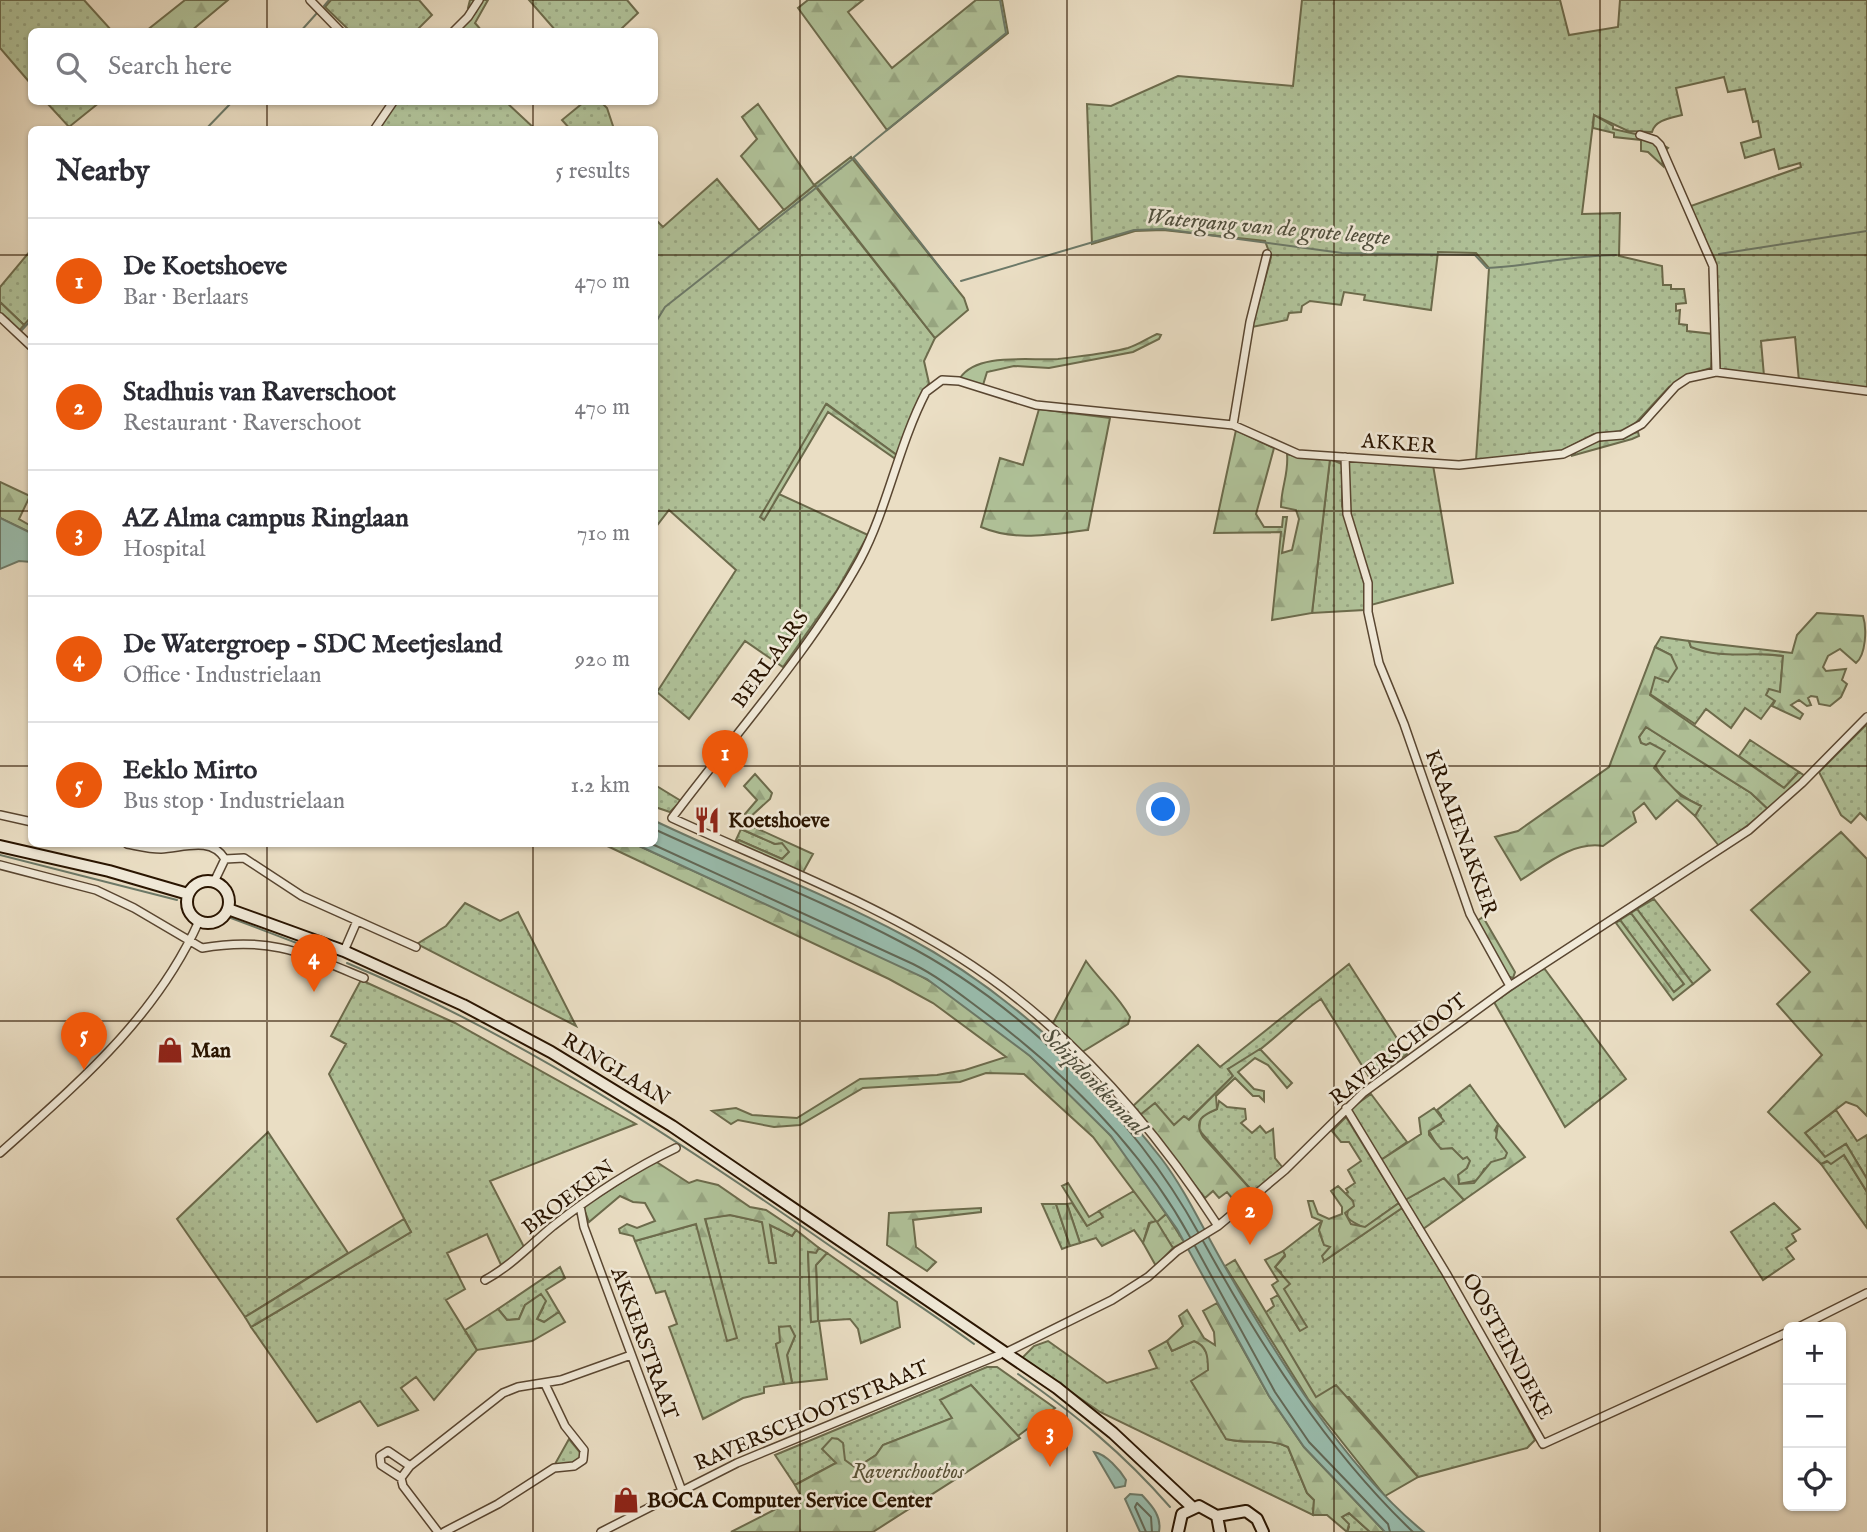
<!DOCTYPE html>
<meta charset="utf-8">
<style>
:root{--surface:#fff;--page:#f2f2f3;--text:#2b2b33;--muted:#7c7c81;--line:#e1e1e2;--accent:#ea580c}
body{margin:0;font-family:"IM FELL English",serif;background:var(--page);color:var(--text)}
.controls{position:absolute;right:21px;bottom:21px;display:grid;overflow:hidden;border-radius:10px;box-shadow:0 2px 5px #0004}
.controls button{width:63px;height:63px;display:grid;place-items:center;padding:0;border:0;border-bottom:2px solid var(--line);background:var(--surface);color:var(--text);font:35px sans-serif}
.you{position:absolute;left:1164px;top:810px;width:24px;height:24px;margin:-18px;border:5px solid #fff;border-radius:50%;background:#1a73e8;box-shadow:0 0 0 10px #1a73e833}
.badge{display:grid;place-items:center;width:46px;height:46px;border-radius:50%;background:var(--accent);color:#fff;font-size:23px;font-weight:700}
.pin{position:absolute;translate:-50% -58px;filter:drop-shadow(0 2px 4px #0008)}
.pin::after{content:'';position:absolute;top:37px;width:24px;height:21px;background:inherit;clip-path:polygon(0 0,100% 0,50% 100%)}
.list{margin:0;padding:0;list-style:none}
h2{display:flex;justify-content:space-between;align-items:center;height:91px;margin:0;padding:0 28px;font-size:30px}
h2 small{font-size:23px;font-weight:400;color:var(--muted)}
.list li{display:grid;grid-template-columns:46px 1fr auto;gap:21px;align-items:center;box-sizing:border-box;height:126px;padding:0 28px;border-top:2px solid var(--line)}
.list b{display:block;font-size:26px;white-space:nowrap}
.list p{margin:0;font-size:23px;white-space:nowrap;color:var(--muted)}
.list em{font-size:23px;font-style:normal;color:var(--muted)}
.icon{flex:none;width:38px;height:38px;fill:none;stroke:currentColor;stroke-width:2;stroke-linecap:round;stroke-linejoin:round}
.map{position:relative;flex:none;width:1867px;height:1532px;overflow:hidden}
.search{position:absolute;background:var(--surface);box-shadow:0 2px 5px #0004;left:28px;top:28px;width:630px;height:77px;display:flex;align-items:center;gap:18px;box-sizing:border-box;padding:0 24px;border-radius:10px;color:var(--muted);font-size:26px}
.panel{position:absolute;background:var(--surface);box-shadow:0 2px 5px #0004;left:28px;top:126px;width:630px;height:721px;border-radius:10px}
.map>svg:first-child{display:block}
</style>
<div class="map">
<svg width="1867" height="1532" viewBox="0 0 1867 1532">
<defs>
<pattern id="green-dots" width="8" height="8" patternUnits="userSpaceOnUse" patternTransform="scale(1.75)"><rect width="8" height="8" fill="#b0c299"/><path d="M2 2h.1M6 6h.1" fill="none" stroke="#97a682" stroke-width="1.8" stroke-linecap="round"/></pattern>
<pattern id="forest-firs" width="22" height="20" patternUnits="userSpaceOnUse" patternTransform="scale(1.75)"><rect width="22" height="20" fill="#b0c299"/><path d="M5 1l3.5 6h-7zM16 11l3.5 6h-7z" fill="#97a682"/></pattern>
</defs>
<rect width="100%" height="100%" fill="#eadec4"/>
<filter id="stains"><feTurbulence type="fractalNoise" baseFrequency=".00286" numOctaves="4"/><feColorMatrix values="0 0 0 0 .2 0 0 0 0 .09 0 0 0 0 .02 0 0 0 .5 -.17"/></filter>
<radialGradient id="worn" r=".72"><stop offset=".6" stop-color="#630" stop-opacity="0"/><stop offset="1" stop-color="#630" stop-opacity=".3"/></radialGradient>
<path fill="url(#green-dots)" stroke="#6c6b4c" stroke-width="2" d="M0 0H84L112 31 32 32 31 84 0 48Z
M331 0H419L432 15 416 31H350L325 7Z
M529 0H627L638 13 619 31H556Z
M1302 0H1560L1569 35 1618 27 1620 0H1867V389L1799 381 1795 337 1761 341 1764 376 1720 369 1715 259 1688 207 1801 167 1800 163 1779 169 1774 149 1745 158 1741 143 1761 137 1758 121 1753 122 1745 89 1728 92 1724 77 1676 88 1682 115C1671 118 1655 120 1652 132L1628 131 1594 115 1582 214 1620 213 1619 256 1662 266 1663 285H1671V289H1684L1686 303 1676 304V311L1680 310 1679 324 1687 325V331L1713 334 1711 368 1688 375 1669 387 1632 427 1624 431 1594 434 1561 451 1476 460 1489 268 1476 253 1438 252 1431 310 1364 300 1365 295 1344 292 1341 305 1310 301 1302 306 1301 312 1289 313 1287 320 1252 327 1271 257 1265 241 1163 230 1135 231 1092 244 1087 104 1111 106 1178 76 1293 86Z
M46 102H100L69 127Z
M397 102 407 104 408 102H506L535 129 377 130Z
M584 102H601L607 108 614 129H570L562 120Z
M717 179 759 230 814 185 935 338 924 361 929 383 914 410 898 456 827 404 764 519 779 494 868 535 837 590 783 667 745 641 689 719 657 692 736 570 669 510 655 528V219L663 227Z
M31 250V317L24 325 0 302V287Z
M1330 459 1342 464V506L1365 582 1364 610 1312 613Z
M1354 459 1433 465 1453 583 1371 605 1372 587 1349 515 1348 463Z
M1661 637 1689 641 1691 647 1783 656 1780 693 1761 719 1745 708 1731 728 1706 709 1695 724 1650 694 1652 682 1671 655 1655 647Z
M1867 724V820L1860 813 1851 823 1841 815 1819 772Z
M1646 727 1751 793 1769 810 1719 846 1695 816 1701 806C1673 793 1656 775 1646 745L1641 743 1639 737Z
M1750 740 1799 772 1784 788 1739 756Z
M655 785 681 801 670 812 655 807Z
M741 829 775 844 782 843 790 851 782 859 739 840 735 842Z
M1654 899 1710 970 1693 984 1637 909Z
M465 903 500 921 518 912 576 1026 417 944 446 926Z
M1631 913 1684 984 1673 993 1620 920Z
M1349 964 1407 1054 1371 1080 1321 999C1289 1020 1264 1054 1228 1069L1233 1076 1188 1120 1175 1126 1140 1115 1132 1107 1198 1045 1220 1067Z
M1544 968 1626 1079 1565 1127 1494 1002Z
M361 980 455 1023 636 1124 490 1181 524 1247 502 1267 487 1234 447 1253 465 1289 446 1300 477 1350 434 1400 416 1377 401 1388 418 1410 378 1426 360 1401 317 1422 251 1327 411 1232 329 1074 346 1044 331 1036Z
M1470 1085 1498 1124 1495 1130 1508 1153 1505 1158 1484 1169 1479 1180 1459 1184 1458 1175 1463 1159 1438 1147 1429 1131 1441 1124V1115L1437 1110Z
M1371 1094 1407 1142 1381 1160 1350 1109Z
M1219 1101 1227 1107 1245 1109 1246 1119 1241 1123 1252 1133 1260 1126 1266 1133 1273 1129 1275 1158 1283 1168 1253 1192 1199 1130 1201 1116 1217 1109Z
M1836 1110 1857 1141 1867 1135V1179L1846 1144 1825 1157 1805 1133Z
M1346 1117 1399 1203 1364 1228C1349 1219 1341 1220 1353 1201L1344 1195 1348 1192 1346 1189 1355 1183 1348 1170 1361 1161 1349 1142H1341L1332 1131Z
M268 1132 348 1253 245 1317 177 1219Z
M1844 1155 1867 1192V1228L1821 1164Z
M1444 1178 1464 1200 1423 1229 1405 1200Z
M1134 1191 1157 1221 1166 1214 1184 1242 1173 1248 1156 1222 1149 1223 1143 1243 1134 1230 1102 1246 1096 1238 1080 1243 1067 1204 1072 1203 1087 1226 1102 1217 1099 1211Z
M1774 1203 1800 1229 1792 1234 1796 1241 1786 1248 1794 1259 1763 1280 1731 1232Z
M1042 1204H1056L1070 1246 1062 1249Z
M1402 1208 1453 1291 1535 1440 1527 1448 1418 1477 1349 1397 1316 1398 1265 1313 1274 1306 1271 1299 1278 1295 1300 1331 1283 1288 1281 1272 1275 1267 1285 1256 1283 1251 1322 1221 1319 1230 1323 1242 1330 1246 1324 1261Z
M730 1215 762 1222 776 1263 770 1225 792 1236 796 1230 819 1248 816 1253 808 1252 811 1322 818 1321 816 1265 827 1253 897 1302 900 1327 861 1343 858 1329 850 1319 819 1321 827 1379 792 1383 787 1355 795 1336 779 1327 781 1342 776 1344 784 1384 764 1387V1393L743 1398 703 1419 669 1327 677 1324 665 1291 656 1293 635 1241 696 1224 736 1338 705 1218Z
M560 1267 565 1278 546 1290 559 1312 544 1322 537 1319 543 1308 525 1305 519 1319 507 1320 498 1309Z
M1048 1341 1107 1383 1157 1368 1149 1351 1167 1341 1172 1351 1194 1341 1201 1344 1208 1355V1370L1226 1439C1248 1445 1268 1437 1288 1447L1307 1493 1314 1500 1313 1515 1100 1412 1022 1358 1034 1346Z
M987 1367H997L1055 1408 1018 1436 971 1385 953 1418 883 1445 876 1455 856 1468 830 1454 836 1463 795 1485 775 1455Z
M569 1439 583 1456 571 1465 555 1464Z
M1349 1513 1370 1532H1347L1349 1527 1341 1517Z"/>
<path fill="url(#forest-firs)" stroke="#6c6b4c" stroke-width="2" d="M185 0H228L191 31H146Z
M470 0H488L475 23 482 31H459L476 12 468 8Z
M808 0H863L848 12 892 68 976 0H1002L1008 33 887 130 798 8Z
M758 104 814 185 851 157 964 298 968 310 935 338 815 185 784 210 741 156 757 139 742 117Z
M1594 115 1613 126V129L1649 137 1668 148 1661 154 1663 166 1648 152 1641 151V140L1614 137V133L1593 128Z
M0 302 24 325 19 331 0 314Z
M1157 334 1161 335 1159 339 1133 352 1049 368 1014 366 987 372 983 385 960 378C977 352 1031 361 1058 359 1080 356 1106 354 1128 348 1138 345 1148 338 1157 334Z
M826 404 898 456 897 460 828 412 764 520 760 517Z
M1039 409 1110 418 1088 530C1052 534 1016 542 981 527L1000 458 1023 465Z
M1236 430 1274 448 1256 514 1264 527H1282L1283 517H1287L1282 553 1292 550 1299 519 1296 510 1281 507C1281 487 1289 474 1287 454L1304 458 1330 459 1312 613 1272 620 1281 532 1214 533Z
M1638 432 1639 436 1632 439 1571 456 1586 444Z
M0 482 30 496 19 519 31 526V533L0 518Z
M1817 613 1863 616C1867 628 1866 655 1856 663L1840 649 1828 656 1823 667 1826 671 1846 669 1842 680 1847 684 1841 697 1830 706 1819 704 1817 697 1811 696 1808 698 1811 705 1807 706 1799 700 1791 705 1803 714 1800 719 1772 706 1775 701 1766 695 1769 689 1780 692 1783 656C1753 651 1721 660 1691 647L1689 641 1792 653 1797 635Z
M1655 647 1671 655 1677 668 1668 682 1655 677 1650 695 1784 788 1799 772 1805 776 1769 810 1751 793 1646 727 1639 737 1641 743 1646 745 1650 743 1665 751 1654 768 1681 796 1701 806 1695 816 1677 800 1656 819 1644 803 1633 812 1636 822 1603 846C1573 841 1545 865 1521 880L1495 837 1518 831 1609 767Z
M755 774 772 793 770 799 749 818 745 814 757 800 744 786Z
M745 823 813 854 802 874 736 845 739 840 782 859 789 852 782 843 775 844 741 829Z
M1841 832 1867 859V1116L1857 1106 1846 1102 1805 1133 1825 1157 1846 1144 1867 1179V1192L1844 1155 1831 1164 1827 1161 1821 1164 1768 1112 1822 1055 1777 1004 1810 972 1751 910Z
M603 844H635L910 970C975 1004 1063 1080 1111 1136 1131 1160 1148 1188 1166 1214L1157 1222 1173 1248 1156 1266 1143 1243 1150 1223 1156 1221 1093 1137 1024 1074 986 1073 960 1082 863 1088 800 1125 774 1127 738 1120 731 1124 712 1111 736 1108 752 1115 797 1118 860 1079 937 1075 965 1070 1006 1057 933 1003 889 979Z
M1637 909 1693 984 1673 1000 1616 923 1620 920 1674 992 1684 984 1631 913Z
M1483 917 1515 972 1513 978 1507 976 1477 921Z
M1086 961C1100 981 1118 995 1130 1017L1128 1024 1082 1052 1052 1025Z
M1260 1049 1292 1083 1287 1088 1268 1065 1255 1058 1238 1072 1254 1089 1264 1091V1101L1259 1096H1253L1235 1078 1216 1096 1217 1109C1203 1115 1193 1120 1203 1137L1253 1192 1238 1205 1227 1192 1219 1198 1213 1191 1205 1198 1140 1115 1155 1103 1174 1125 1184 1116 1189 1120 1233 1076 1228 1069Z
M1434 1108 1444 1121 1429 1131V1135L1441 1149 1452 1148 1463 1159 1467 1157 1470 1161 1467 1168 1458 1175 1459 1184 1474 1183 1491 1162 1505 1158 1507 1153 1496 1138 1498 1124 1525 1157 1464 1200 1444 1178 1405 1200 1381 1160 1421 1134 1419 1118Z
M655 1161 689 1183 697 1180 718 1185 750 1207 766 1210 796 1230 792 1236 770 1225 776 1263H769L762 1222 730 1215 705 1219 737 1338 727 1341 696 1224 635 1241 633 1236 620 1233 619 1229 627 1224 637 1228 655 1221 645 1203 633 1202 620 1196 589 1222 584 1209 586 1205Z
M1068 1183 1089 1217 1099 1211 1103 1217 1087 1226 1062 1186Z
M1338 1186 1353 1201 1354 1206 1345 1213 1351 1224 1365 1227 1399 1203 1402 1208 1324 1261 1322 1256 1330 1247 1324 1245 1319 1230 1322 1221 1312 1217 1308 1201H1313L1318 1214 1329 1219 1342 1214V1207L1331 1191Z
M1056 1204H1067L1080 1243 1070 1246Z
M981 1208V1212L913 1220 916 1247 936 1262 927 1271 887 1245 889 1213Z
M404 1219 411 1232 251 1327 245 1317Z
M819 1248 827 1253 816 1265 818 1321 811 1322 808 1252 816 1253Z
M1283 1251 1285 1255 1275 1267 1290 1284 1284 1289 1307 1327 1300 1331 1272 1285 1278 1281 1265 1260Z
M1235 1260 1316 1397 1336 1385 1418 1477 1385 1496 1308 1399 1225 1266Z
M541 1294 546 1301 537 1319 544 1322 559 1312 565 1322 532 1341 477 1350 465 1330 498 1309 507 1320 519 1319 525 1305Z
M1217 1303 1269 1396 1304 1447 1385 1532H1370L1349 1513 1342 1517 1349 1524 1347 1532 1327 1515H1313L1314 1500 1307 1493 1288 1447C1268 1437 1248 1445 1226 1439L1191 1381 1208 1370C1208 1356 1207 1346 1194 1341L1172 1351 1167 1341 1183 1326 1179 1316 1187 1310 1204 1338 1215 1345 1214 1332 1203 1311Z
M790 1326 795 1336 787 1355 792 1383 784 1384 776 1344 780 1342 779 1327Z
M971 1385 1020 1438 873 1532H731L801 1496 795 1485 836 1463 822 1449 832 1438 838 1439 843 1443 845 1460 856 1468 876 1455 883 1445 952 1418 940 1400Z"/>
<path fill="#99bdae" stroke="#6c7968" stroke-width="2" d="M0 518 31 533V562L19 561 0 569Z
M655 821C737 860 824 893 905 936 1004 988 1092 1070 1161 1158 1186 1191 1203 1229 1224 1265 1275 1354 1344 1467 1424 1532H1385L1304 1447 1269 1396 1177 1229 1111 1136 1030 1056 927 979 635 844H654Z
M1094 1452C1106 1454 1120 1470 1126 1480L1125 1486 1115 1488Z
M1130 1494 1142 1495C1152 1506 1162 1516 1159 1532H1140L1125 1499Z"/>
<g fill="none" stroke-linecap="round" stroke-linejoin="round">
<path stroke="#616857" stroke-width="2" d="M654 829C736 867 821 900 901 942 1020 1003 1134 1116 1198 1232
M652 844 913 964C939 977 961 995 984 1012 1065 1073 1141 1148 1190 1237
M1203 1241C1261 1346 1326 1449 1413 1532
M1195 1246 1275 1392 1309 1442 1388 1524 1390 1532
M1146 1532 1135 1507 1137 1503 1151 1517 1152 1532"/>
<path stroke="#6c7968" stroke-width="2" d="M324 6 329 0
M300 32 317 13
M205 130 232 102
M854 157 1006 33 1000 0
M1719 254 1867 231
M961 281 1134 230 1163 229 1342 253 1475 255 1487 268C1531 266 1573 255 1616 255
M2 323 32 352
M654 325 665 307 854 158 953 284
M21 331 32 319
M0 855 177 900
M231 918 336 958
M347 963C521 1036 678 1140 833 1248 880 1280 928 1310 974 1344
M1018 1374C1076 1415 1123 1453 1170 1507"/>
<g stroke="#594631" stroke-width="10">
<path id="street" d="M310 0 341 32
M453 32 468 17 479 0
M374 130 393 102
M1640 135 1655 140 1660 145 1713 266 1716 372
M0 317 32 347
M1233 425 1250 322 1267 254
M1345 457 1347 514 1368 583V612L1379 663 1404 724 1470 914 1510 986
M0 815 32 822
M127 844C138 846 149 849 161 849 183 848 211 836 225 859
M0 865 96 890 134 908 202 948C270 936 303 953 364 978
M214 882 225 859 244 858 302 896 416 947
M344 951 357 921
M1346 1108 1446 1273 1543 1444 1788 1332
M0 1153C77 1084 156 1018 199 921
M580 1206 584 1227 682 1491
M1218 1226C1150 1121 1066 1025 959 957 870 901 768 862 672 818 734 735 810 651 860 560 888 507 898 446 926 392L942 380 959 381 1036 405 1233 425 1298 454 1459 465 1563 454 1598 437 1622 435 1642 424 1676 386 1688 378 1716 372 1867 391
M485 1280C511 1266 530 1245 553 1226 591 1196 632 1169 676 1148
M1799 1327 1867 1293
M1007 1352 1112 1300 1148 1277 1177 1251 1218 1226 1285 1170 1363 1093 1510 986 1749 830 1802 783 1867 717
M401 1478 381 1465 380 1456 388 1451 410 1466
M438 1532 403 1486 401 1478 410 1466 503 1393 518 1387 561 1380 631 1355
M444 1532 498 1504 554 1468 574 1466 583 1460 584 1450 565 1426 545 1384
M601 1532 737 1463 999 1355"/>
</g>
<g stroke="#291400" stroke-width="14">
<path id="secondary" d="M0 846 109 871 188 894
M187 902a21 21 0 1 1 42 0a21 21 0 1 1-42 0Z
M228 909 344 951 463 1005 551 1052 672 1126 1057 1388 1113 1433 1192 1507
M1217 1516 1246 1511 1257 1519 1263 1532
M1178 1532 1182 1514 1199 1506 1217 1516 1220 1532"/>
</g>
<use href="#street" stroke="#f1ead9" stroke-width="7"/>
<use href="#secondary" stroke="#f1ead9" stroke-width="10"/>
</g>
<path fill="none" stroke="#291400" stroke-width="2" stroke-opacity="0.55" d="M267 0V32M533 0V32M800 0V1532M1067 0V1532M1334 0V1532M1600 0V1532M267 102V130M533 102V130M0 255H32M654 255H1867M0 511H32M654 511H1867M0 766H32M654 766H1867M267 844V1532M533 844V1532M0 1021H1867M0 1277H1867"/>
<defs>
<g id="restaurant-bare" transform="scale(2.1)"><path d="M-5-6h1v4h1v-4h1v4h1v-4h1v5L-1.5 .5V6h-2V.5L-5-1ZM5-6V6H3V1.5H1.5Q1.5-4 5-6Z" fill="#8f2418" stroke="#f1ead9" stroke-width="2.5" paint-order="stroke"/></g>
<g id="shop-bare" transform="scale(2.1)"><path d="M-5-2.5h2.3a2.7 3.5 0 0 1 5.4 0H5L5.5 6h-11ZM-1.5-2.5h3a1.5 2.3 0 0 0-3 0Z" fill="#8f2418" stroke="#f1ead9" stroke-width="2.5" paint-order="stroke"/></g>
</defs>
<g fill-rule="evenodd">
<use href="#restaurant-bare" x="707" y="820"/>
<use href="#shop-bare" x="170" y="1050"/>
<use href="#shop-bare" x="626" y="1500"/>
</g>
<g text-anchor="middle" stroke-width="5" stroke-linejoin="round" paint-order="stroke">
<g font-size="21" fill="#291400" stroke="#f1ead9">
<text transform="translate(1399 443) rotate(4)" y="7">AKKER</text>
<text transform="translate(770 659) rotate(-54)" y="7">BERLAARS</text>
<text transform="translate(1462 833) rotate(70)" y="7">KRAAIENAKKER</text>
<text transform="translate(1398 1049) rotate(-38)" y="7">RAVERSCHOOT</text>
<text transform="translate(616 1069) rotate(31)" y="7">RINGLAAN</text>
<text transform="translate(568 1197) rotate(-37)" y="7">BROEKEN</text>
<text transform="translate(645 1343) rotate(70)" y="7">AKKERSTRAAT</text>
<text transform="translate(1508 1346) rotate(61)" y="7">OOSTEINDEKE</text>
<text transform="translate(811 1415) rotate(-23)" y="7">RAVERSCHOOTSTRAAT</text>
</g>
<g font-size="21" font-weight="bold" fill="#291400" stroke="#f1ead9" text-anchor="start">
<text x="728" y="827">Koetshoeve</text>
<text x="191" y="1057">Man</text>
<text x="647" y="1507">BOCA Computer Service Center</text>
</g>
<g font-size="21" font-style="italic" fill="#585136" stroke="#f1ead9">
<text x="908" y="1478">Raverschootbos</text>
</g>
<g font-size="23" font-style="italic" fill="#504f3d" stroke="#f1ead9">
<text transform="translate(1268 226) rotate(5)" y="8">Watergang van de grote leegte</text>
<text transform="translate(1095 1081) rotate(46)" y="8">Schipdonkkanaal</text>
</g>
</g>
<rect width="100%" height="100%" filter="url(#stains)"/>
<rect width="100%" height="100%" fill="url(#worn)"/>
</svg>
<div class="controls">
<button>+</button>
<button>−</button>
<button><svg class="icon" aria-label="locate" viewBox="0 0 24 24"><circle cx="12" cy="12" r="6"/><path d="M12 2v4M12 18v4M2 12h4M18 12h4"/></svg></button>
</div>
<div class="you"></div>
<div class="pin badge" style="left:725px;top:788px">1</div>
<div class="pin badge" style="left:1250px;top:1245px">2</div>
<div class="pin badge" style="left:1050px;top:1467px">3</div>
<div class="pin badge" style="left:314px;top:992px">4</div>
<div class="pin badge" style="left:84px;top:1070px">5</div>
<div class="search"><svg class="icon" aria-label="search" viewBox="0 0 24 24"><circle cx="10" cy="10" r="6"/><path d="M15 15l6 6"/></svg>Search here</div>
<section class="panel">
<h2>Nearby<small>5 results</small></h2>
<ul class="list">
<li><span class="badge">1</span><div><b>De Koetshoeve</b><p>Bar · Berlaars</p></div><em>470 m</em></li>
<li><span class="badge">2</span><div><b>Stadhuis van Raverschoot</b><p>Restaurant · Raverschoot</p></div><em>470 m</em></li>
<li><span class="badge">3</span><div><b>AZ Alma campus Ringlaan</b><p>Hospital</p></div><em>710 m</em></li>
<li><span class="badge">4</span><div><b>De Watergroep - SDC Meetjesland</b><p>Office · Industrielaan</p></div><em>920 m</em></li>
<li><span class="badge">5</span><div><b>Eeklo Mirto</b><p>Bus stop · Industrielaan</p></div><em>1.2 km</em></li>
</ul>
</section>
</div>
